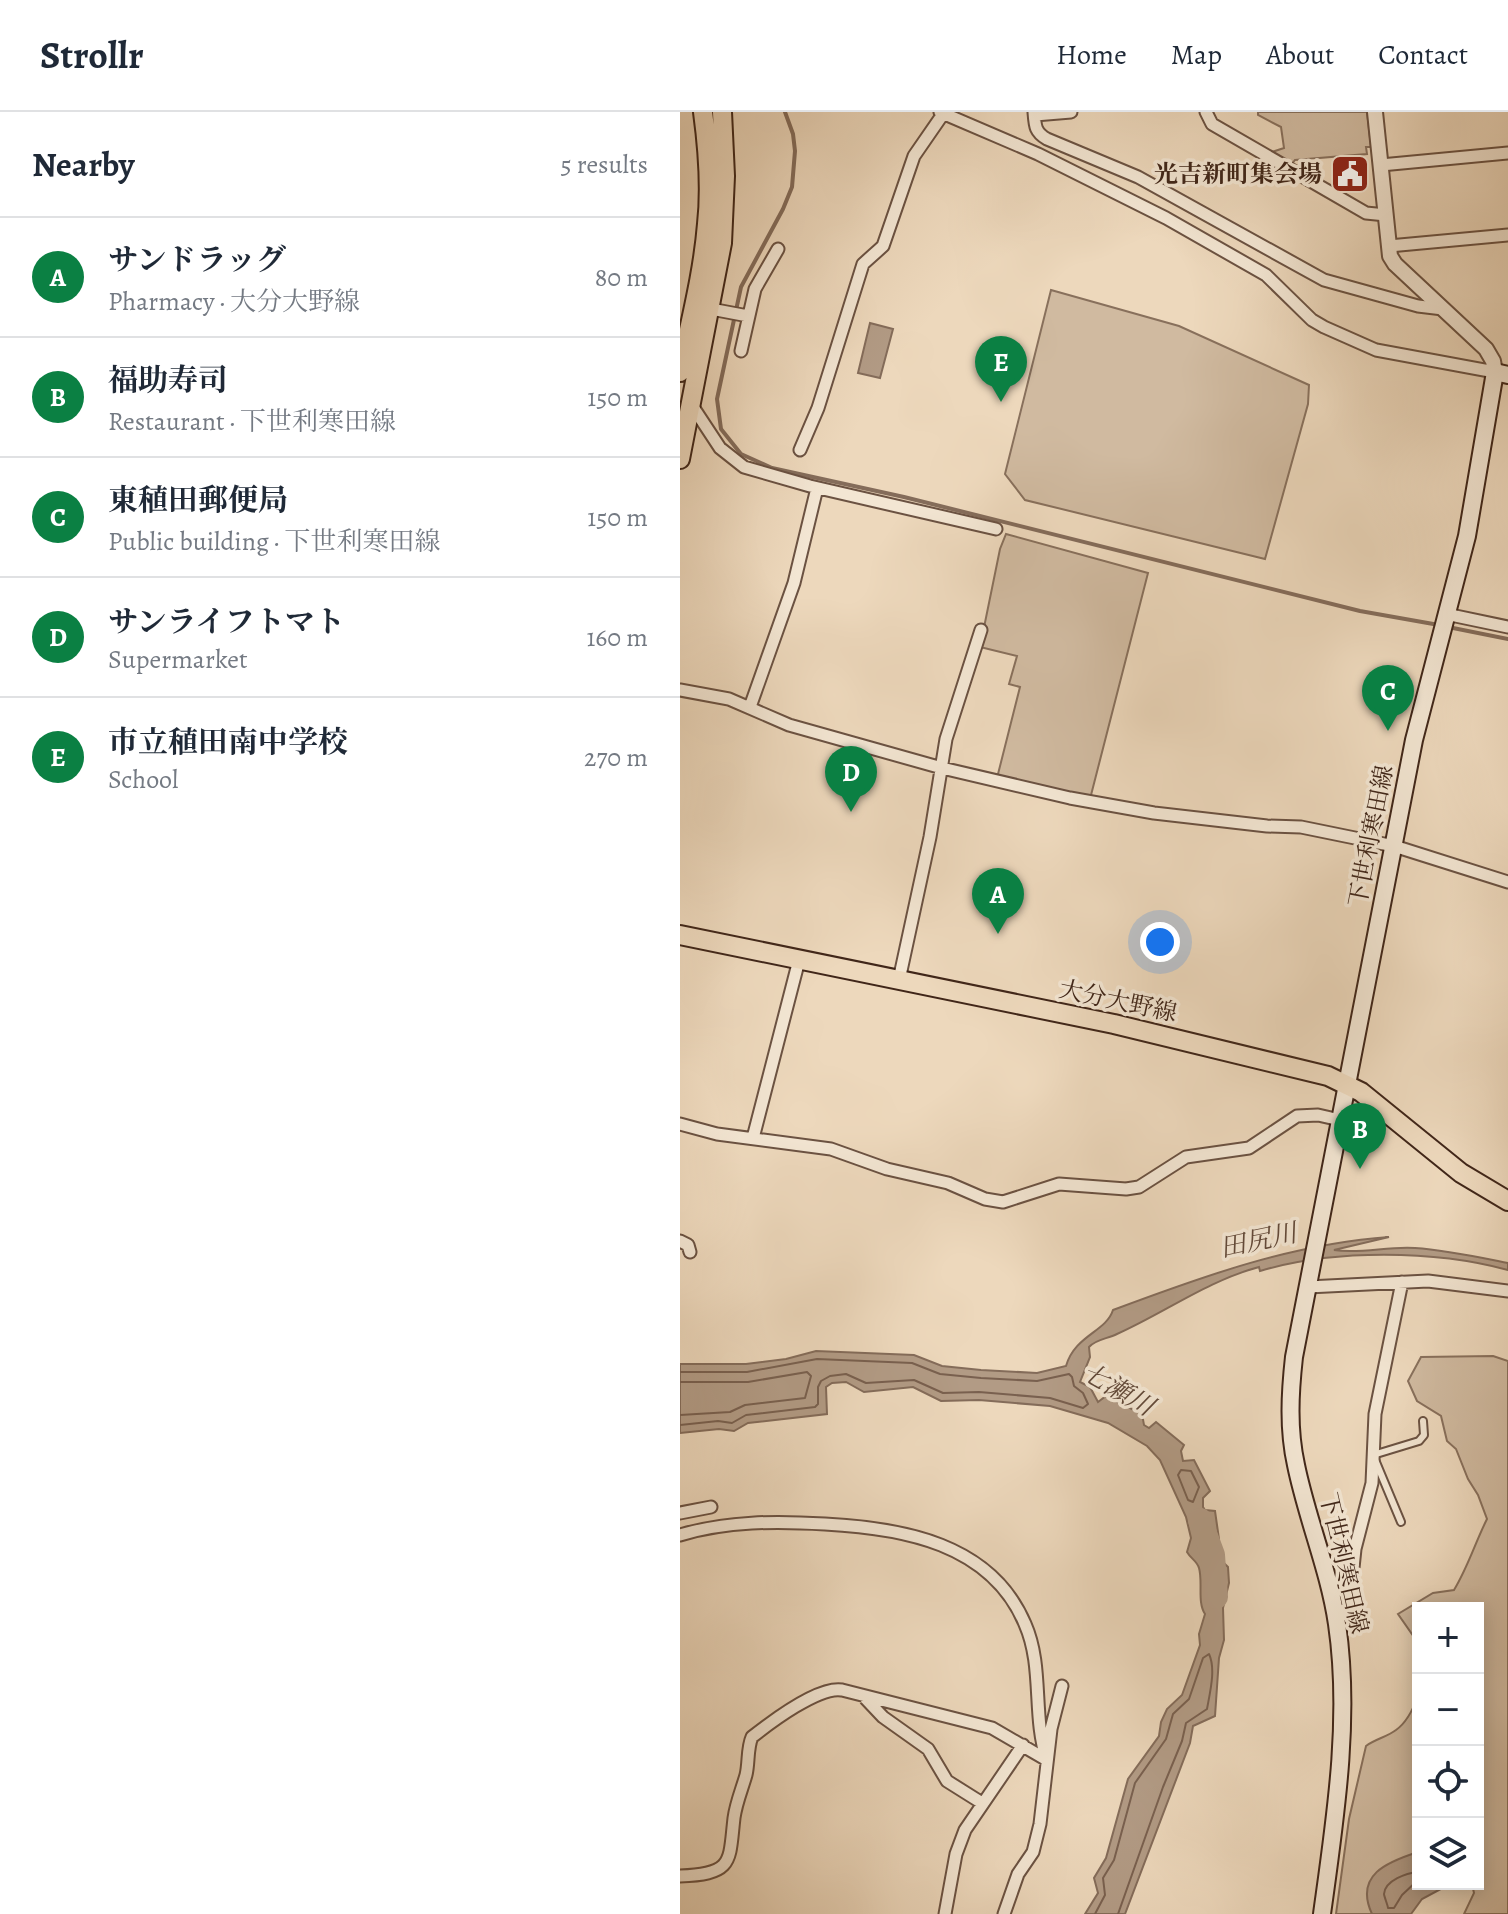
<!DOCTYPE html>
<meta charset="utf-8">
<style>
:root{--surface:#fff;--page:#f6f6f7;--text:#1f2937;--muted:#747a83;--line:#e0e1e3;--accent:#0b8043}
body{margin:0;font-family:Alegreya,"Noto Serif JP",serif;background:var(--page);color:var(--text)}
.controls{position:absolute;right:24px;bottom:24px;display:grid;overflow:hidden;border-radius:0px;box-shadow:0 4px 20px #0003}
.controls button{width:72px;height:72px;display:grid;place-items:center;padding:0;border:0;border-bottom:2px solid var(--line);background:var(--surface);color:var(--text);font:40px sans-serif}
.you{position:absolute;left:480px;top:830px;width:28px;height:28px;margin:-20px;border:6px solid #fff;border-radius:50%;background:#1a73e8;box-shadow:0 0 0 12px #1a73e833}
.badge{display:grid;place-items:center;width:52px;height:52px;border-radius:50%;background:var(--accent);color:#fff;font-size:26px;font-weight:700}
.pin{position:absolute;translate:-50% -66px;filter:drop-shadow(0 2px 4px #0008)}
.pin::after{content:'';position:absolute;top:42px;width:28px;height:24px;background:inherit;clip-path:polygon(0 0,100% 0,50% 100%)}
.list{margin:0;padding:0;list-style:none}
h2{display:flex;justify-content:space-between;align-items:center;height:104px;margin:0;padding:0 32px;font-size:34px}
h2 small{font-size:26px;font-weight:400;color:var(--muted)}
.list li{display:grid;grid-template-columns:52px 1fr auto;gap:24px;align-items:center;box-sizing:border-box;height:120px;padding:0 32px;border-top:2px solid var(--line)}
.list b{display:block;font-size:30px;white-space:nowrap}
.list p{margin:0;font-size:26px;white-space:nowrap;color:var(--muted)}
.list em{font-size:26px;font-style:normal;color:var(--muted)}
.icon{flex:none;width:44px;height:44px;fill:none;stroke:currentColor;stroke-width:2;stroke-linecap:round;stroke-linejoin:round}
.map{position:relative;flex:none;width:828px;height:1802px;overflow:hidden}
header{display:flex;align-items:center;gap:48px;box-sizing:border-box;height:112px;padding:0 40px;background:var(--surface);border-bottom:2px solid var(--line)}
header strong{font-size:38px}
nav{display:flex;gap:44px;margin-inline-start:auto;font-size:28px}
main{display:flex}
aside{flex:1;background:var(--surface)}
.map>svg:first-child{display:block}
</style>
<header>
<strong>Strollr</strong>
<nav><a>Home</a><a>Map</a><a>About</a><a>Contact</a></nav>
</header>
<main>
<aside>
<h2>Nearby<small>5 results</small></h2>
<ul class="list">
<li><span class="badge">A</span><div><b>サンドラッグ</b><p>Pharmacy · 大分大野線</p></div><em>80 m</em></li>
<li><span class="badge">B</span><div><b>福助寿司</b><p>Restaurant · 下世利寒田線</p></div><em>150 m</em></li>
<li><span class="badge">C</span><div><b>東稙田郵便局</b><p>Public building · 下世利寒田線</p></div><em>150 m</em></li>
<li><span class="badge">D</span><div><b>サンライフトマト</b><p>Supermarket</p></div><em>160 m</em></li>
<li><span class="badge">E</span><div><b>市立稙田南中学校</b><p>School</p></div><em>270 m</em></li>
</ul>
</aside>
<div class="map">
<svg width="828" height="1802" viewBox="0 0 828 1802">
<rect width="100%" height="100%" fill="#edd8bc"/>
<filter id="stains"><feTurbulence type="fractalNoise" baseFrequency=".0025" numOctaves="4"/><feColorMatrix values="0 0 0 0 .2 0 0 0 0 .09 0 0 0 0 .02 0 0 0 .5 -.17"/></filter>
<radialGradient id="worn" r=".72"><stop offset=".6" stop-color="#630" stop-opacity="0"/><stop offset="1" stop-color="#630" stop-opacity=".3"/></radialGradient>
<path fill="#d0baa0" stroke="#88705c" stroke-width="2" d="M578 0H687L691 35H686L687 42 615 48 612 52 592 40 604 36 601 15 578 3Z
M371 178 499 214 629 273 628 292 585 447 345 388 325 362Z
M326 422 468 461 410 687 317 666 340 575 329 572 337 544 300 535 320 437Z
M813 1244 828 1249V1802H784L794 1781 792 1772H798V1496H738V1541L736 1528 718 1502 753 1481 774 1478C788 1455 795 1431 807 1407L798 1383 788 1367 776 1337 767 1329 761 1304 737 1289 728 1269 741 1245Z
M738 1584V1748L694 1802H656L669 1707 686 1634C695 1627 707 1625 716 1618 726 1611 734 1595 738 1584Z"/>
<path fill="#b29b85" stroke="#846c5a" stroke-width="2" d="M190 211 213 217 200 266 178 261Z
M709 1125 654 1138C681 1142 708 1134 735 1136 766 1138 798 1145 828 1151V1158C755 1138 653 1137 580 1159L579 1155C527 1169 486 1200 437 1222 427 1227 416 1227 409 1235L410 1245 400 1270 410 1275 418 1290 426 1284 462 1302 464 1313 469 1316 476 1310 504 1333 501 1339 503 1349 514 1348 530 1379 523 1386V1395L525 1398 535 1399 539 1427 529 1447 534 1453 544 1451 548 1455 549 1471 543 1496 544 1528 539 1546 535 1604 513 1614 510 1631 445 1802H405L418 1781 414 1766 426 1746 448 1667 479 1624 481 1610 487 1597 502 1583 520 1533 519 1522 525 1502C517 1490 523 1470 519 1456 517 1449 511 1447 507 1440L511 1426 506 1405 480 1348 467 1334 428 1311 370 1294 299 1288 261 1289 233 1275 184 1280 166 1270 152 1271 146 1275 147 1302 68 1311 54 1319 39 1317 0 1321V1252H66L106 1247 136 1239 234 1243 262 1254 301 1258 357 1261 386 1254C395 1223 426 1220 433 1198 524 1164 612 1132 709 1125Z
M738 1740V1772H770L742 1787 731 1802H692C674 1763 707 1750 738 1740Z"/>
<g fill="none" stroke-linecap="round" stroke-linejoin="round">
<path stroke="#79604f" stroke-width="2" d="M0 1260H67L137 1247 232 1251 260 1262 301 1266 357 1269 389 1262 392 1265 394 1274 403 1281 408 1292 403 1296 370 1286 299 1280 263 1281 234 1268 186 1271 166 1262 150 1264 141 1269 138 1275V1292L135 1295 66 1303 52 1311 38 1309 0 1313
M0 1270H68L127 1260 131 1264 125 1286 65 1293 50 1300 0 1303
M501 1358 511 1359 519 1375 513 1390 508 1388 498 1363Z
M738 1760C727 1761 705 1768 704 1782 704 1784 708 1794 708 1796H714L722 1783 738 1768
M415 1802 425 1783 423 1766 434 1748 455 1671 486 1627 493 1602 509 1587 523 1546 529 1542C536 1557 530 1580 527 1597L506 1611 502 1629 483 1675 438 1802"/>
<path stroke="#846c5a" stroke-width="4" d="M105 0 113 22 115 39 112 75 103 97 61 175 37 287 41 317 61 342 92 356 224 385 680 499 759 513
M768 515 828 527"/>
<path stroke="#b29b85" stroke-width="24" d="M520 1408 533 1443 536 1485"/>
<g stroke="#6b5242" stroke-width="10">
<path id="service" d="M721 1410 693 1343 739 1329 744 1323 743 1309"/>
</g>
<g stroke="#6b5242" stroke-width="15">
<path id="minor" d="M260 0 358 42 486 106 586 163 632 208 644 215 696 238 815 260
M354 0C355 14 355 20 367 27L458 65 644 168 738 194 763 197
M526 0 532 12 686 101 706 103
M355 3 391 0
M701 53 828 41
M709 134 828 123
M31 197 68 204
M61 239 75 177 98 137
M11 292 40 336 64 355 130 374 316 417
M120 338 138 296 183 152 203 134 234 44 263 2
M766 502 828 515
M0 578 49 587 109 613 262 656 390 686 474 701 587 714 621 715 714 734 828 770
M70 595 114 471 137 376
M219 868 250 725 266 627 301 518
M0 1012 37 1022 151 1037 207 1057 268 1071 305 1087 323 1090 379 1072 446 1077 459 1075 506 1045 569 1036 617 1004 638 1003 660 1008
M73 1026 119 848
M0 1129 8 1133 10 1140
M628 1175 748 1169 828 1179
M0 1401 31 1395
M0 1423C47 1409 96 1409 145 1412 222 1416 311 1431 345 1512 364 1555 352 1604 367 1648
M655 1500 667 1498 669 1494 675 1437 692 1371 695 1302 722 1170
M186 1587 203 1605 248 1637 267 1669 302 1691
M0 1764C54 1762 49 1750 54 1706 56 1691 62 1677 66 1663 69 1651 67 1636 72 1625 91 1610 139 1574 162 1578L312 1616 367 1648
M265 1802 276 1742 285 1718 343 1633
M324 1802 338 1762 353 1740 360 1712 371 1617 382 1574"/>
</g>
<g stroke="#6b5242" stroke-width="18">
<path id="tertiary" d="M695 0 710 144 715 152 806 237 813 249 815 260"/>
</g>
<g stroke="#402619" stroke-width="20">
<path id="secondary" d="M642 1802C655 1708 671 1607 657 1512 649 1458 627 1407 616 1353 608 1317 610 1281 614 1245L734 628 787 424 815 260 828 263"/>
</g>
<g stroke="#402619" stroke-width="22">
<path id="primary" d="M0 823 434 912 648 964 681 980 781 1061 828 1089"/>
</g>
<g stroke="#402619" stroke-width="22">
<path id="trunk" d="M0 260C10 211 23 162 27 112 31 76 28 37 23 0
M0 347 42 131 45 64 42 0"/>
</g>
<use href="#service" stroke="#f3e6d3" stroke-width="6"/>
<use href="#minor" stroke="#f3e6d3" stroke-width="11"/>
<use href="#tertiary" stroke="#f3e6d3" stroke-width="14"/>
<use href="#secondary" stroke="#f3e6d3" stroke-width="16"/>
<use href="#primary" stroke="#edd8bc" stroke-width="18"/>
<use href="#trunk" stroke="#edd8bc" stroke-width="18"/>
</g>
<defs>
<g id="civic-square" transform="scale(2)"><rect x="-9" y="-9" width="18" height="18" rx="4" fill="#8f2418" stroke="#f3e6d3"/><path d="M-.6-6.5H3V-4.5H.6V-3L4-1V1h2V6H-6V1h2V-1L-.6-3ZM-1.2 2.5V6h2.4V2.5Z" fill="#fff"/></g>
</defs>
<g fill-rule="evenodd">
<use href="#civic-square" x="670" y="62"/>
</g>
<g text-anchor="middle" stroke-width="7" stroke-linejoin="round" paint-order="stroke">
<g font-size="24" font-weight="bold" fill="#402619" stroke="#f3e6d3" text-anchor="end">
<text x="642" y="70">光吉新町集会場</text>
</g>
<g font-size="24" fill="#402619" stroke="#f3e6d3">
<text transform="translate(691 724) rotate(-79)" y="8">下世利寒田線</text>
<text transform="translate(438 889) rotate(12)" y="8">大分大野線</text>
<text transform="translate(664 1451) rotate(77)" y="8">下世利寒田線</text>
</g>
<g font-size="26" font-style="italic" fill="#624939" stroke="#f3e6d3">
<text transform="translate(578 1128) rotate(-12)" y="9">田尻川</text>
<text transform="translate(438 1277) rotate(30)" y="9">七瀬川</text>
</g>
</g>
<rect width="100%" height="100%" filter="url(#stains)"/>
<rect width="100%" height="100%" fill="url(#worn)"/>
</svg>
<div class="controls">
<button>+</button>
<button>−</button>
<button><svg class="icon" aria-label="locate" viewBox="0 0 24 24"><circle cx="12" cy="12" r="6"/><path d="M12 2v4M12 18v4M2 12h4M18 12h4"/></svg></button>
<button><svg class="icon" aria-label="layers" viewBox="0 0 24 24"><path d="M12 4l9 5-9 5-9-5zM3 14l9 5 9-5"/></svg></button>
</div>
<div class="you"></div>
<div class="pin badge" style="left:318px;top:822px">A</div>
<div class="pin badge" style="left:680px;top:1057px">B</div>
<div class="pin badge" style="left:708px;top:619px">C</div>
<div class="pin badge" style="left:171px;top:700px">D</div>
<div class="pin badge" style="left:321px;top:290px">E</div>
</div>
</main>
